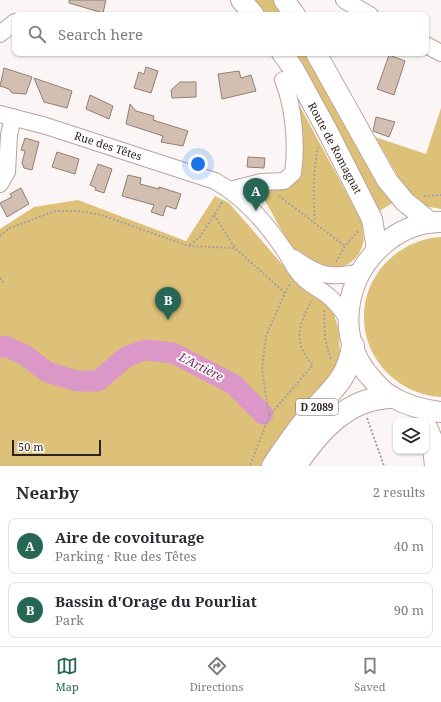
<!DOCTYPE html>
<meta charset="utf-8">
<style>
:root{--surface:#fff;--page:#f2f2f3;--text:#2b2b33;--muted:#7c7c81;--line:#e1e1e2;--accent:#256655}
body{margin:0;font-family:"Noto Serif",serif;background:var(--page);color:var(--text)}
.controls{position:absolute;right:12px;bottom:12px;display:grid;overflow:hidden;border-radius:8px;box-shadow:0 1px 3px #0004}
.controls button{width:36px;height:36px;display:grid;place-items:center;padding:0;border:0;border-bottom:1px solid var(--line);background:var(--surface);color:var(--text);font:20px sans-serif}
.scale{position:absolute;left:12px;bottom:10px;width:89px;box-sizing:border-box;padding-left:4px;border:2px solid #2d2422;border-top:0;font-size:11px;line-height:14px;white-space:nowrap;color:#2d2422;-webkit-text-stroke:3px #fff;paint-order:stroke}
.you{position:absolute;left:198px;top:164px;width:14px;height:14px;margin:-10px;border:3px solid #fff;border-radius:50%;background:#1a73e8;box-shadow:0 0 0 6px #1a73e833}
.badge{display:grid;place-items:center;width:26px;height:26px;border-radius:50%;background:var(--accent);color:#fff;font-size:13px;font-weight:700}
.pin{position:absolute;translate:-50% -33px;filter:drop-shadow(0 1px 2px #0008)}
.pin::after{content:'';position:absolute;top:21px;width:14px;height:12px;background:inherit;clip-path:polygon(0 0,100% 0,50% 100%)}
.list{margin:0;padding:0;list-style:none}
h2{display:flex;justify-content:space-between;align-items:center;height:52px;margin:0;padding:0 16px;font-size:17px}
h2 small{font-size:13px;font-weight:400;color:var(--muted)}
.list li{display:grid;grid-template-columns:26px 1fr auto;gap:12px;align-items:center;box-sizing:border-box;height:56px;margin:0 8px 8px;padding:0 8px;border:1px solid var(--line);border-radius:8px}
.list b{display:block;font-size:15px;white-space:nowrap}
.list p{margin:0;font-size:13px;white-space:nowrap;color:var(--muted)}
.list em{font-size:13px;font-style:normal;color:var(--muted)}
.icon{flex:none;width:22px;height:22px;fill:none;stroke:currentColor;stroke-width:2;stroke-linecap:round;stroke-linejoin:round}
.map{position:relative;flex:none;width:441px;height:466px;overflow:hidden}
.search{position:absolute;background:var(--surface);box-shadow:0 1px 3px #0004;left:12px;right:12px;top:12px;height:44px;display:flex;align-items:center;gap:10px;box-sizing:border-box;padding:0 14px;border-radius:8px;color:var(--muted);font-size:15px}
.sheet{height:180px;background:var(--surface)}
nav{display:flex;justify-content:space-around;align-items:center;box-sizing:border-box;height:56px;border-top:1px solid var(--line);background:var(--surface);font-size:11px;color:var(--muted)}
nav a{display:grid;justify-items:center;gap:2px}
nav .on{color:var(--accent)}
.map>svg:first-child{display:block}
</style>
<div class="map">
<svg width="441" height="466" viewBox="0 0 441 466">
<rect width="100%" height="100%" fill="#fbf6f5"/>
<path fill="#dec178" d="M249 0H275L288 15H262Z
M289 53H311L396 201 376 213Z
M296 99 362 222C362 229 365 238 363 244 353 277 316 273 296 251 282 235 273 213 262 196L267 189 294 181Z
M441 108V209L420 205 406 190 375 137 426 154Z
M215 196 229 203 288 271 332 308 339 331 340 359 331 378 304 404 261 466H0V229L34 207 78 200 186 241Z
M441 237V397C399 395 363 359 364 316 364 274 400 239 441 237Z"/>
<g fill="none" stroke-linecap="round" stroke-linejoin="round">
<path stroke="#db97c8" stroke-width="21" d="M0 347 5 346 25 355 47 372 77 381H98L126 357 145 350 173 353 233 384 263 414"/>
</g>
<path fill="#d2bfb1" stroke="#917f72" d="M69 0H106L103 13 69 3Z
M389 55 405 61 394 95 377 89Z
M146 67 158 71 151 93 134 88 139 72 144 74Z
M4 68 32 77 26 94 12 93 9 89 0 86Z
M239 71 241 78 251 75 256 91 222 99 218 74Z
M34 78 72 91 67 108 44 102Z
M180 82H196V97L172 98 171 90Z
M90 95 113 106 109 119 86 109Z
M130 104 136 111 154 116 153 120 188 131 183 146 161 142 163 136 126 124Z
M376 117 395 122 389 137 373 131Z
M25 138 39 142 32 170 24 168 22 163 25 151 21 150Z
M57 152 79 159 75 174 52 167Z
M248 157 265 158 264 168 247 167Z
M98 164 112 169 104 193 95 190 96 188 90 185Z
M128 175 141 178 140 184 159 189V187L181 194 176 209 166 206 163 216 151 212 154 205 122 196Z
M21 188 29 204 7 217 0 203 12 197 10 194Z"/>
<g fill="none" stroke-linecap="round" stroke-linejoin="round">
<g stroke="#baa29d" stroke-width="18">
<path id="minor" d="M344 0 370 15
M0 34 15 22
M426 45 441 53
M0 114 46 126 215 181C245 198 266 223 285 251 290 258 293 266 298 272 306 283 316 287 326 294 335 301 342 310 348 319
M0 184 7 172 9 135 13 117
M230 190 261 182 284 181 293 173C297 145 294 107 283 80
M294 258C319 276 330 279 360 272"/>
</g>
<g stroke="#baa29d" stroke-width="22">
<path id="major" d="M241 0 254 15
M284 0 295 15
M282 53 293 68 328 132 372 219 377 249
M316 53 387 180 405 202 430 222
M441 222C423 222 405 228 390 239 348 270 334 328 366 372 374 381 382 392 392 397 408 406 423 410 441 412
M426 425 432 439 435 466"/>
</g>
<g stroke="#baa29d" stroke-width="24">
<path id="highway" d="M273 466C285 448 296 432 310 415 331 389 347 382 353 346
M295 466C318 432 347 398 391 397"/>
</g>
<path stroke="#a6a09e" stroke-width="2" stroke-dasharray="2 2" stroke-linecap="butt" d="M279 196 345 246
M424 196 441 195
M214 215 235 248
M315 224C313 198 313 173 318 147
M0 236 10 228 55 211H80L101 215 189 246 235 248 285 293 266 336 262 369 269 416 250 466
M190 245 200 237 223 201
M336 262 345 246 358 231
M0 278 5 284
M285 293 290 284
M324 310 325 338 331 361
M269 416 313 365C292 342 299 326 311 301
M367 418 384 466"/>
<use href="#minor" stroke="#fff" stroke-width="16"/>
<use href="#major" stroke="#fff" stroke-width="20"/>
<use href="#highway" stroke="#fff" stroke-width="22"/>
</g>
<g text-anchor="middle" stroke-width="3.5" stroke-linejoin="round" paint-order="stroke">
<rect fill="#fff" stroke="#6c6664" stroke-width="1" x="296" y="399" width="42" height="16" rx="3"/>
<g font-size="10" font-weight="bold" fill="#2d2422">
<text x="317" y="411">D 2089</text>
</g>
<g font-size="11" fill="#2d2422" stroke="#fff">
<text transform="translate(108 146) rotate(18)" y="4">Rue des Têtes</text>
<text transform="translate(335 148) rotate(62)" y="4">Route de Romagnat</text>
</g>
<g font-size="12" font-style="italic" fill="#722361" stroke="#fff">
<text transform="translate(201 367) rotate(27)" y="4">L'Artière</text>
</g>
</g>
</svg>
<div class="controls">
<button><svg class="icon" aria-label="layers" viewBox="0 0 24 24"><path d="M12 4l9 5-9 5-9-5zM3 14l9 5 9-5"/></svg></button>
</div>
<div class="scale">50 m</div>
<div class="you"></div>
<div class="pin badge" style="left:256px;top:211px">A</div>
<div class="pin badge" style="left:168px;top:320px">B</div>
<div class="search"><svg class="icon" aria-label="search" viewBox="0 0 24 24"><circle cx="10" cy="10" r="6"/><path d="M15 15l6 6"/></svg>Search here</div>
</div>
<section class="sheet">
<h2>Nearby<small>2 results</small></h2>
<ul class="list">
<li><span class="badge">A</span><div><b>Aire de covoiturage</b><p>Parking · Rue des Têtes</p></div><em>40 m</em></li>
<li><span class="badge">B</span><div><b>Bassin d'Orage du Pourliat</b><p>Park</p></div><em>90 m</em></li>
</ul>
</section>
<nav>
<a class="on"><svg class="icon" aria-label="map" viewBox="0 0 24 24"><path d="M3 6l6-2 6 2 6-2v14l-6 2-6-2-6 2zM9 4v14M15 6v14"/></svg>Map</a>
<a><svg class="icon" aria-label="directions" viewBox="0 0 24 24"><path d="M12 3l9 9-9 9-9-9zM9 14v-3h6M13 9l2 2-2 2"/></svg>Directions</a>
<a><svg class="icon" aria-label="saved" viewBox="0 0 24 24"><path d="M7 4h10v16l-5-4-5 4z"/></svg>Saved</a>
</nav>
